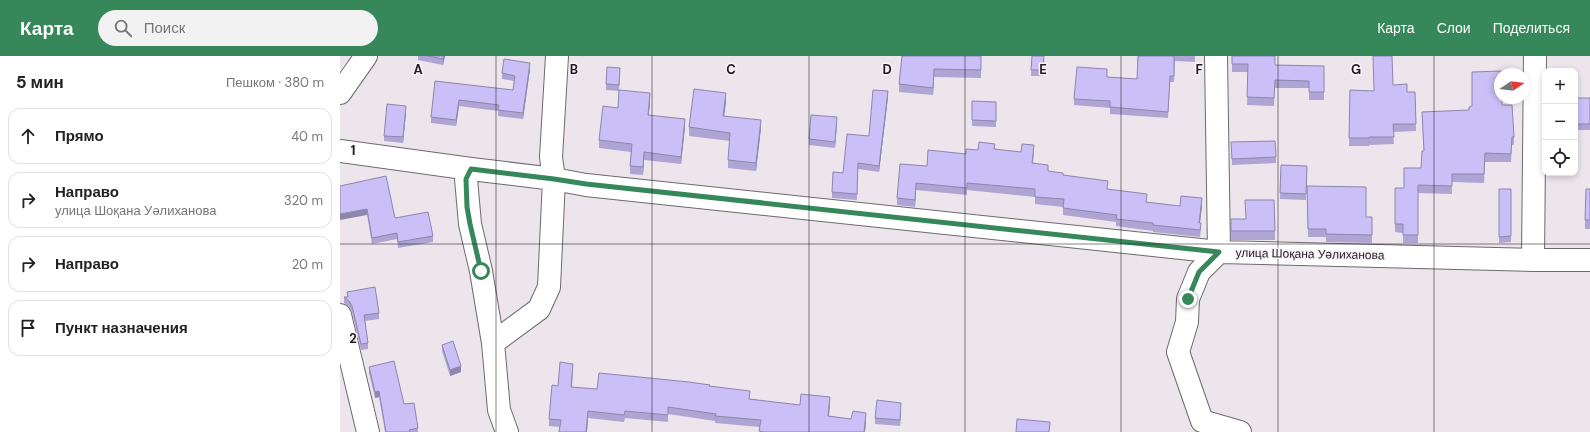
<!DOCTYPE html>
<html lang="ru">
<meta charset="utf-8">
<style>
:root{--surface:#fff;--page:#f2f2f2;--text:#222;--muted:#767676;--line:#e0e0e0;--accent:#36885a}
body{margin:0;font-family:"DM Sans",sans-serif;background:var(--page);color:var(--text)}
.controls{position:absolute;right:12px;top:12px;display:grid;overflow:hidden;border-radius:8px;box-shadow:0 2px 6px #0003}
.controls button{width:36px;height:36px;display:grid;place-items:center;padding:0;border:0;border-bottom:1px solid var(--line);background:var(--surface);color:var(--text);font:20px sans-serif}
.compass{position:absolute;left:1154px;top:12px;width:36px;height:36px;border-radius:50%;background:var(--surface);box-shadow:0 2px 6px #0003;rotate:77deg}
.stop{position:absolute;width:12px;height:12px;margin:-9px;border:3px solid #36885a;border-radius:50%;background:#fff}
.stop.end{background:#36885a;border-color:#fff;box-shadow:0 1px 4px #0008}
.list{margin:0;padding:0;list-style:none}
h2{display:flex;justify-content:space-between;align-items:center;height:52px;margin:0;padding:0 16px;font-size:17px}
h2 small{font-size:13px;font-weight:400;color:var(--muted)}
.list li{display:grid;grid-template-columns:26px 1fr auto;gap:12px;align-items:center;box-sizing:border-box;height:56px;margin:0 8px 8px;padding:0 8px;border:1px solid var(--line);border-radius:12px}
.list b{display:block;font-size:15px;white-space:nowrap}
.list p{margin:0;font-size:13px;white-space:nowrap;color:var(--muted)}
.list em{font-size:13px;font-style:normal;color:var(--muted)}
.icon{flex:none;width:22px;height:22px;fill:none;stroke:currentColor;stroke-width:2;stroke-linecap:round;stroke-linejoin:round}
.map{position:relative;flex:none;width:1250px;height:376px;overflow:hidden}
header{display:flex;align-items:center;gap:24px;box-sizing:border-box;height:56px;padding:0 20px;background:var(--accent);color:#fff}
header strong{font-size:19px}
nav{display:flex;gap:22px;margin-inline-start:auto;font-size:14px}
.search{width:280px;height:36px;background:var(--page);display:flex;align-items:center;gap:10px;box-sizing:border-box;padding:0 14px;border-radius:22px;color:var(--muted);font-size:15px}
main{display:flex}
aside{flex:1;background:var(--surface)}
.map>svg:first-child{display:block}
</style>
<header>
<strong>Карта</strong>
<div class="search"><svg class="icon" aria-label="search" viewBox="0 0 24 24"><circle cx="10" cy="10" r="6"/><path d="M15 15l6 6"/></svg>Поиск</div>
<nav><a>Карта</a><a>Слои</a><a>Поделиться</a></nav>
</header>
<main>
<aside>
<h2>5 мин<small>Пешком · 380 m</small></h2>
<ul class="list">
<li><svg class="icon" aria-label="ahead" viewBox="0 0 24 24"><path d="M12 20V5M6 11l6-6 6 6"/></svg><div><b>Прямо</b></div><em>40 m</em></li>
<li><svg class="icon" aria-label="right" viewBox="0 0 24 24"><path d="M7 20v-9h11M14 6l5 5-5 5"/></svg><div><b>Направо</b><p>улица Шоқана Уәлиханова</p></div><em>320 m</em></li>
<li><svg class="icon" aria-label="right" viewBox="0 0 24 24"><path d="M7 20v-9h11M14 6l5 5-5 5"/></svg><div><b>Направо</b></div><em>20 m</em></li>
<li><svg class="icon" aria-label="arrive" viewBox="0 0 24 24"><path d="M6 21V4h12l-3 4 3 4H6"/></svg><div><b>Пункт назначения</b></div></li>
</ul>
</aside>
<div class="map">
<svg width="1250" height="376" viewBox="0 0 1250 376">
<rect width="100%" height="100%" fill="#ece5ec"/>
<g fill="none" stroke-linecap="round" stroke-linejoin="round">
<g stroke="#6f696f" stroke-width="24">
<path id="minor" d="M876 0 879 196 859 216 848 243 847 266 838 296 862 365 900 376
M0 37 26 0
M0 95 131 113 214 123 246 129 879 196 1193 204H1250
M131 113 126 123 130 168 141 215 153 287 159 354 167 376
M1193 204 1195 0
M0 259 28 376
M153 287 199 253 209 231 214 123 211 101 217 0"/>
</g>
<use href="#minor" stroke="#fff" stroke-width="22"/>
</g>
<path fill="#aea5d4" d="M78 0H105L103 9 78 4Z
M562 0H641V22L594 21 593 39 559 36V28Z
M692 0H704L703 20H691Z
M798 0H855V6L835 5 834 26H830L828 62 770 58V52L734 49V43L767 21 797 23Z
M892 0 935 9 984 10V44H969V32H935L934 50 907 49 908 16H892Z
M190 13 183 63 158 60V55L119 50 116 70 91 67V61L95 25 173 34 174 25 162 23V17Z
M280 18 279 35 266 34V28Z
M1053 29 1067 36H1075L1076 75 1053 76 1054 88 1029 89V90H1009L1010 34 1033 35Z
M548 41 539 116 518 113 517 144 492 142V136L503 117 529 80Z
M1235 42H1250V74H1235Z
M310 45 309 59 345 71 341 108 304 104 303 119 290 118V110L291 96 259 92V84L278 52Z
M632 45 656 46V71L632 70Z
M386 46 384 60 421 72 416 115 388 112V104L390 85 349 80V71Z
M1162 49 1174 81V89H1172L1171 106H1145L1144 127 1112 126V138L1078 137V187H1063V177L1055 176V132H1064L1081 112 1084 95 1082 56 1129 54Z
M66 56 63 87 44 85V80Z
M497 67 495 92 469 89V83Z
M891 92 936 101V107L892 109Z
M638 94H655L694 97 693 107 708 115 723 119 807 146 840 150H862L860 167 861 174 860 181 813 176V175L776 170V166L723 159V151L695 148V141L627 134V139L576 134 575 151 557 149V142L587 110Z
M941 109 967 110 966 144 940 143Z
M0 130 55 162 93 180V186L58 192 57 183 32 188 27 159Z
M967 130 1026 161H1032V187L986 186V181H968Z
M1159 133H1171V186L1159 187Z
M1250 133V173H1245V164Z
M934 144 935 184H891V163H906Z
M7 236 39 257V263L25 265 28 287V293L21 294 12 256 9 251 4 247V241H7Z
M102 289 121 316 110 320 102 295Z
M29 311 64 348 78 372V376H45L39 341 35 342 29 317Z
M233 315 232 331 257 333 370 330 410 343 460 349 490 348 489 360 511 363 526 364 525 376H419L420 371 375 367V365L328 358V366L285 362 284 366 248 362 247 376H219L220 371 209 370V363L218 330Z
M561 353 560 370 535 368V362Z"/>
<path fill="#8d86ad" d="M103 0H105L103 9Z
M190 7V13L183 63V57Z
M594 13V21L593 39V32Z
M548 35V41L539 116V110Z
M310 37V45L308 67V59Z
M386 37V46L383 68V60Z
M119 44V50L116 70V64Z
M66 50V56L63 87V81Z
M497 61V67L495 92V86Z
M345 63V71L341 108V101Z
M421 64V72L416 115V107Z
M304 96V104L303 119V111Z
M576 127V134L575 151V144Z
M862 142V150L859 174V167Z
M27 153V159L0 164V158Z
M121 310V316L110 320V314Z
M39 335V341L35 342V336Z
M490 341V348L488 367V360Z
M561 347V353L560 370V364Z
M248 355V362L247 376H246Z
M526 357V364L525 376H524Z"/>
<path fill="#cac0f7" stroke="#8d86ad" d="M88 0H103V3Z
M562 0H641V14L594 13 593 32 559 28Z
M692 0H704L703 14H691Z
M798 0H834V20H830L828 56 770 51V45L734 43 737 11 767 13V21L797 23Z
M892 0H935V9L984 10V36H969V25L935 24 934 42 907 41 908 8H892Z
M1033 0H1052L1053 29 1067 28V36H1075L1076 68H1053L1054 81H1029V82H1009L1010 34 1034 35Z
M164 3 190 7 183 57 158 54 159 49 119 44 116 64 91 61 95 25 173 34 175 20 162 17Z
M267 11 280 12 279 29 266 28Z
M1162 15V18H1160V42H1162V49H1172L1174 81H1172L1171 98 1145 97 1144 118H1112V130L1078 129V179H1063V168H1055V132H1064V112H1081L1082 95H1084L1082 56 1129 54V51L1132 50V16Z
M354 33 386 37 383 60 421 64 416 107 388 104 390 77 349 71Z
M279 34 310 37 308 59 345 63 341 101 304 96 303 111 290 110 292 88 259 84 263 50 278 52Z
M533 34 548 35 539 110 518 107 517 138 492 136 493 116 503 117 507 78 529 80Z
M1235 42H1250V68H1235Z
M632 45 656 46V65L632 64Z
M47 48 66 50 63 81 44 80Z
M471 59 497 61 495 86 469 83Z
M935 85 936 101 892 103 891 86Z
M639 86 655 88 654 93 681 96 682 88 694 89 692 107 708 109V115L723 117V119L768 125 767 133 807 138 806 146 840 150 841 140 862 142 859 167H861L860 174 813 169V167L776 163 777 159 723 152 724 143 695 141V133L627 127V132L576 127 575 144 557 142 560 108 587 110 588 94 626 98V93L638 94Z
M941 109 967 110 966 138 940 137Z
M46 120 55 162 88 156 93 180 58 186 57 177 32 182 27 153 0 158V130Z
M967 130 1026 131V161H1032V179L986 178V173H968Z
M1159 133H1171V180L1159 181Z
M1246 133H1250V164H1245Z
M905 144H934L935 175H891V163H906Z
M35 231 39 257 24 259 28 287 21 288 12 250 9 245 4 241H8L7 236Z
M113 285 121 310 110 314 102 289Z
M54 305 64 348 74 347 78 372 69 374 70 376H46L39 335 35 336 29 311Z
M220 306 233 308 231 331 257 333 259 317 349 326 370 329 369 330 410 335 409 343 460 349 461 338 490 341 488 360 511 363 513 355 526 357 524 376H424L419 375 421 364 375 360 376 358 328 351V359L285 355 284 359 248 355 246 376H219L221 364 209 363 212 329 218 330Z
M537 344 561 347 560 364 535 362Z
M677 363 710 366 709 376H676Z"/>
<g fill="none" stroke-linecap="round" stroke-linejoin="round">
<path stroke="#36885a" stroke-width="5" d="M141 215 130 168 127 151 126 123 131 113 214 123 246 128 879 196 859 216 848 243"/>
</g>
<path fill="none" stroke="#201e20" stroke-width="1" stroke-opacity="0.55" d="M156 0V376M312 0V376M469 0V376M625 0V376M781 0V376M938 0V376M1094 0V376M0 188H1250"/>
<g text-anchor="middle" stroke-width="3" stroke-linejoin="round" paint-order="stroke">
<g font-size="12" fill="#201e20" stroke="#f9f2f9">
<text transform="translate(970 198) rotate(1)" y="4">улица Шоқана Уәлиханова</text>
</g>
</g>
<g font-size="13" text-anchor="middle" font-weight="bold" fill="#201e20" stroke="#f9f2f9" stroke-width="3" stroke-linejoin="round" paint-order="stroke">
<text x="78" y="18">A</text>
<text x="234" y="18">B</text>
<text x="391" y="18">C</text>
<text x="547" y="18">D</text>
<text x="703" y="18">E</text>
<text x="859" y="18">F</text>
<text x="1016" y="18">G</text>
<text x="13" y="99">1</text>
<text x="13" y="287">2</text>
</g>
</svg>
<div class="controls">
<button>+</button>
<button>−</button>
<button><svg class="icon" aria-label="locate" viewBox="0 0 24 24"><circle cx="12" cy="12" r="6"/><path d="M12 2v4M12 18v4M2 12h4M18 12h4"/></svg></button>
</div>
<svg class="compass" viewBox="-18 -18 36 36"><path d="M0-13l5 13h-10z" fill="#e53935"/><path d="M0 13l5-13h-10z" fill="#767676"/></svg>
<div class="stop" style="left:141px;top:215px"></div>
<div class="stop end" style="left:848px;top:243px"></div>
</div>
</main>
